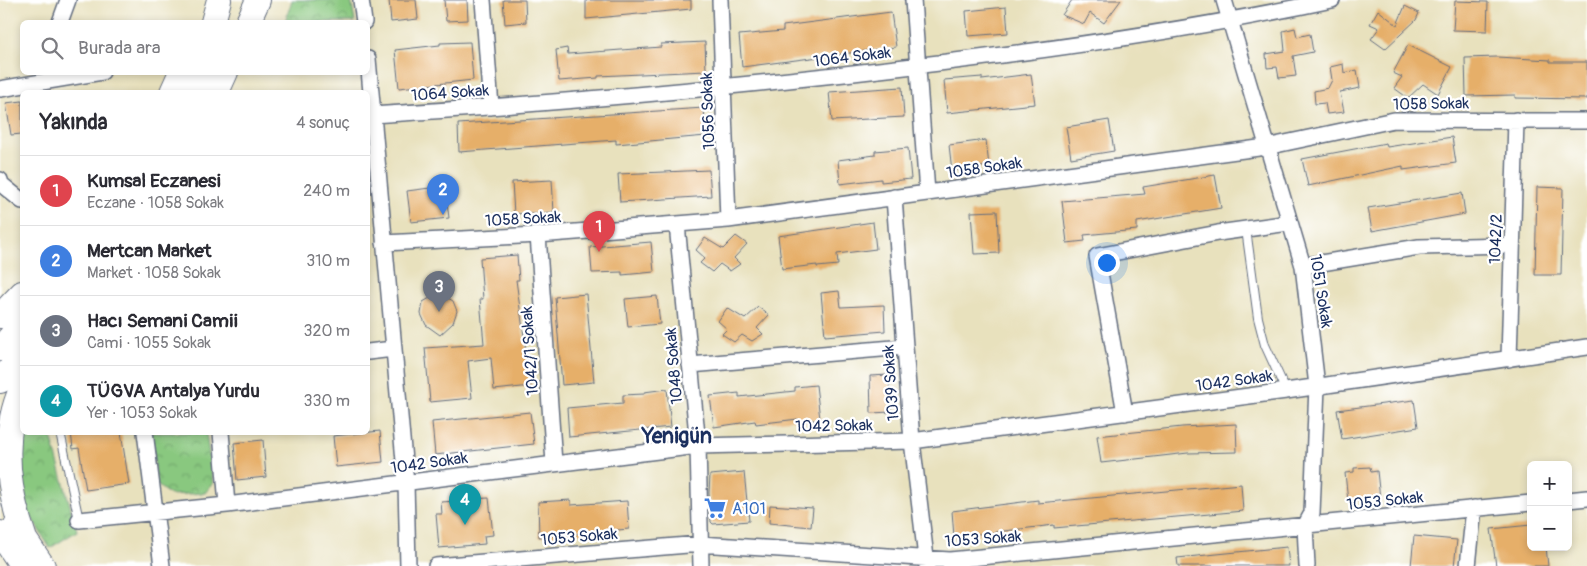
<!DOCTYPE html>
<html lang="tr">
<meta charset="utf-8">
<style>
:root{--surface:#fff;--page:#f2f2f3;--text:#2b2b33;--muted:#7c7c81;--line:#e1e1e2;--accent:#c8321e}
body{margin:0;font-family:Pangolin,sans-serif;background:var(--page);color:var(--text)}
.controls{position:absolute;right:15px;bottom:15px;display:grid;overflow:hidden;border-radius:8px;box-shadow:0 2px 8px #0003}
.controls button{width:45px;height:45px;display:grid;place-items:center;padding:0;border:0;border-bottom:1px solid var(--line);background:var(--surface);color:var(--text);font:25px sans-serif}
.you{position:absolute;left:1106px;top:262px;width:18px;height:18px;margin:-12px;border:4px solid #fff;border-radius:50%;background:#1a73e8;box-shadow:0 0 0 8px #1a73e833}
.badge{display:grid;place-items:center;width:32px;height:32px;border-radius:50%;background:var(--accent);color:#fff;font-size:16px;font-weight:700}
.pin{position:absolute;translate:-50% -41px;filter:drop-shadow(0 1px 2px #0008)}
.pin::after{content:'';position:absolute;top:26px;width:18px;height:15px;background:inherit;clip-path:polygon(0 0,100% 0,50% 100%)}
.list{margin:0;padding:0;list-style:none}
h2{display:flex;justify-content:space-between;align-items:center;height:65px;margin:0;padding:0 20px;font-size:21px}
h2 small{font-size:16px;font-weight:400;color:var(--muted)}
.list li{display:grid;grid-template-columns:32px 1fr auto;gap:15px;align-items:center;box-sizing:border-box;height:70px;padding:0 20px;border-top:1px solid var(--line)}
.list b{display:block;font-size:19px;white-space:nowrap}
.list p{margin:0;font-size:16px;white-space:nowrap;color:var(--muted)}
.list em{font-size:16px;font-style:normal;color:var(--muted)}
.icon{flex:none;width:28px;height:28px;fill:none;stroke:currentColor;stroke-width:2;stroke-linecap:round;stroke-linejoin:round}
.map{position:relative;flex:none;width:1587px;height:566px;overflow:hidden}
.search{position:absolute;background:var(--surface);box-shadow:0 2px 8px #0003;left:20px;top:20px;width:350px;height:55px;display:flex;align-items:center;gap:12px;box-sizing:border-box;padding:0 18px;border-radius:8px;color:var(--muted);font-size:19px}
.panel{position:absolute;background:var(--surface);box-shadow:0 2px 8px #0003;left:20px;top:90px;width:350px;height:345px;border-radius:8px}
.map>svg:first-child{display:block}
</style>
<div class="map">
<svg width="1587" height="566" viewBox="0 0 1587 566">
<defs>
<pattern id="park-crowns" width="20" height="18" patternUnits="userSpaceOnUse" patternTransform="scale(1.25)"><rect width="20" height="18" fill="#89c87f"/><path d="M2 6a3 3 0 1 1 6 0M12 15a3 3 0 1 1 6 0" fill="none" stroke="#6fa36b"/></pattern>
</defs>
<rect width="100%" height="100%" fill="#fff"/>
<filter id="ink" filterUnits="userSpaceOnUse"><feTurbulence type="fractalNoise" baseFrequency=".02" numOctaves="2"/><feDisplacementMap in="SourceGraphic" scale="10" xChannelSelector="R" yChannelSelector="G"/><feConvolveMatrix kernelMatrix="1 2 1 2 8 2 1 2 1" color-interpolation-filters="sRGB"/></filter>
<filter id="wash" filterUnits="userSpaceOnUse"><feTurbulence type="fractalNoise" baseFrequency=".0096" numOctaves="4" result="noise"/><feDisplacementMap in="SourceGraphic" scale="20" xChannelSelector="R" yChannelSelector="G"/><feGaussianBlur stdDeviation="1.12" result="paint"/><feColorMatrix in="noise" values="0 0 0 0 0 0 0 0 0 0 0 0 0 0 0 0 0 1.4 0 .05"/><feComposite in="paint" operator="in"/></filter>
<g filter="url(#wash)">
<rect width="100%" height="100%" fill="#e8e1bd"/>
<path fill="url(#park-crowns)" stroke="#527c6e" d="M292 0H351L355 22H285Z
M24 433H50L77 531 50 548 28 512 21 461Z
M151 433H206L213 483 205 493 170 495 157 485Z"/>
<g id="blocks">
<path fill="#e6af69" d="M389 0H416L418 19 391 22Z
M444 0H467L468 20 446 21Z
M503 0H525L526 22 505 24Z
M586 0H691V9L586 19Z
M1072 0H1121L1104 23 1090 13 1084 24 1062 15Z
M1455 1 1488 2 1487 31 1453 30Z
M1405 6 1419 13 1416 20 1385 49 1371 39 1379 28 1370 24 1378 10 1397 25Z
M1006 7 1008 33 968 36 966 11Z
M891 12 896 47 742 67 739 35 783 31V26Z
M1295 28 1297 37 1310 34 1313 52 1293 56 1296 76 1279 78 1277 67 1267 68 1266 54 1285 51 1283 31Z
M470 42 473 80 399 88 395 50 440 45V43Z
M705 42 706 71 598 76V78L559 81 556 50 567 48 568 54 661 47V44Z
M1408 45 1452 67 1438 94 1423 84 1408 98 1394 88 1402 77 1393 73Z
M1497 57 1550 60V62H1587V99L1515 98V95L1466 96 1465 58Z
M1343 64 1344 73 1357 70 1360 88 1340 92 1344 112 1327 114 1325 103 1315 104 1314 91 1328 88 1332 80 1330 67Z
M1031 74 1035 104 947 113 944 80 982 77V80Z
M902 87 904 117 832 121 829 92Z
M22 101V134L11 135 6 103Z
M704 108 706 136 616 144V140L459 152 458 124Z
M1109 120 1114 151 1071 158 1066 127Z
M1452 137 1456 163 1403 170V166L1308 186 1302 159 1386 143 1387 147Z
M986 140 989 166 952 171 949 145Z
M908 148 911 179 881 182V179L840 184 838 160 875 155V151Z
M709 170 711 196 620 202 618 174Z
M1215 175 1221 208 1137 222V230L1084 235 1085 241 1067 243 1062 201 1145 194 1143 187Z
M552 180 554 212 514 214 512 182Z
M445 186 449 218 411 222 407 191Z
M1537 187 1563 188 1561 275H1535Z
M1462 193 1465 214 1372 231 1368 208Z
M997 211 999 253 974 254 971 212Z
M873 222 876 249 837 254 838 265 817 267V265L782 269 778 236Z
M736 236 747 244 734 258 740 264 730 271 720 264 712 272 700 263 705 258 696 250 705 238 723 249Z
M651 242 654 272 622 275V272L592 273 590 247Z
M517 255 519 280H516L531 386 494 390 491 358 468 361 472 398 430 402 425 348 484 344 480 299H483L480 258Z
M839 291 841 307 884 305 885 331 825 336 821 293Z
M437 294 443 295 453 301 457 311 453 323 440 335 426 325 421 314 423 302Z
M586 294 594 382 562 385 555 297Z
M657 296 660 324 628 327 625 299Z
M758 307 769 315 757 328 763 334 752 341 742 335 734 342 722 334 727 329 718 321 727 308 745 319Z
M889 375 891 412 871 413 870 376Z
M816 385 820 419 798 422V419L756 424 755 421 714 427 710 396 739 393V397L795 391V387Z
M667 389 671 427 569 437 567 408 623 403V395L644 394V392Z
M1414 400 1418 427 1342 439 1337 410Z
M530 412 534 444 435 455 432 422Z
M1236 424 1237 452 1188 453 1101 463 1097 436 1182 427Z
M380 431 383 462 336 467 333 436Z
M71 432H121L129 484 86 490 79 448 73 449Z
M263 440 266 477 237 480 234 443Z
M1370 467 1371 472 1377 471 1380 499 1348 501 1345 473 1354 472V468Z
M744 472 749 521 713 524 711 522 709 493 710 475Z
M1241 484 1243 511 1054 528V525L954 537 952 511 1038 500V503Z
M469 493 470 499 489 498 493 535 484 536 485 544 439 548 436 514H442L441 502 457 501 456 495Z
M571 500V505L627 501 629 529 539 537 538 502Z
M770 505 813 508 811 527 769 523Z
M1531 525V547H1546L1548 566H1496L1491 529Z
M1414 536 1457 540 1454 566H1411Z
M1287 547 1289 566H1178L1177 558Z"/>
</g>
</g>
<g filter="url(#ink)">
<use href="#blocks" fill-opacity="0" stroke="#636d7f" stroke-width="1"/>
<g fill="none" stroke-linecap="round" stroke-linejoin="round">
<g stroke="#636d7f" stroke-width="10">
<path id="lane" d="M1246 229 1258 318 1265 345 1286 391
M60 432 79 520"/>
</g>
<g stroke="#636d7f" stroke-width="18">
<path id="street" d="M361 0 364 22
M483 0 491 107
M720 0 728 220
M913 0 927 193
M1224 0 1303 266 1317 386 1312 513 1305 526 1307 566
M60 22 68 0
M368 59 406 483 408 566
M0 89 102 72
M372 115C562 103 750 86 939 63 1072 47 1201 28 1332 0
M0 180 1 184 22 201
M894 197 912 441 927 566
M677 224 698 446 701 566
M538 235 554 463
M384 243 538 235 728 220 1266 147 1394 120 1587 121
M1303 266 1419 247 1512 245
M368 352 393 349
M1509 359 1516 120
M690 365 905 347
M1125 413 1097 256 1218 233 1289 223
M145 432 162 566
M221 432 227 505
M1568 500 1587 498
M79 520 227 505 698 446 912 441 1286 391 1587 347
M436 566 700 544 950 560 1531 503
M1468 566 1474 508"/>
</g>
<g stroke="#636d7f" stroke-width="26">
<path id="primary" d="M213 22 219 0
M248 22 258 0
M172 92 181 72
M192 92 200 72
M217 92 226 72
M0 316 22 293
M0 349 22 323
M0 381 22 355
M22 387C0 436 7 489 25 539
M16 526 43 566
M0 533 22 566"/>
</g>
<use href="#lane" stroke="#fff" stroke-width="8"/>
<use href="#street" stroke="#fff" stroke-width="15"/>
<use href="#primary" stroke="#fff" stroke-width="24"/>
</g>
</g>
<defs>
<g id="supermarket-bare" transform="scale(1.725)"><path d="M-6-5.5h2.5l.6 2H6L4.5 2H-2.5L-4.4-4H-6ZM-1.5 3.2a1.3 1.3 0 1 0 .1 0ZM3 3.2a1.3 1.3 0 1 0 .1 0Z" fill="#3f7fe0" stroke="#fff" stroke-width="2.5" paint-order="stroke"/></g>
</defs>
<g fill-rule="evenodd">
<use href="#supermarket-bare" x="715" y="508"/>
</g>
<g text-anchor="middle" stroke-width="4.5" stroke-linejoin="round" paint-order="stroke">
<g font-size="16" fill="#1b2f5e" stroke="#fff">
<text transform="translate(852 56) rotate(-7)" y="6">1064 Sokak</text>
<text transform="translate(450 92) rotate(-4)" y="6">1064 Sokak</text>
<text transform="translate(1431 103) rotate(-1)" y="6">1058 Sokak</text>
<text transform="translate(707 111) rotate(-92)" y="6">1056 Sokak</text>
<text transform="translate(984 167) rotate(-8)" y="6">1058 Sokak</text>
<text transform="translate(523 218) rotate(-3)" y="6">1058 Sokak</text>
<text transform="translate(1495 239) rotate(-88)" y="6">1042/2</text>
<text transform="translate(1322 291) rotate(81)" y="6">1051 Sokak</text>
<text transform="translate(529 351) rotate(-94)" y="6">1042/1 Sokak</text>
<text transform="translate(673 366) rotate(-95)" y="6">1048 Sokak</text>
<text transform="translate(1234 380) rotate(-8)" y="6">1042 Sokak</text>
<text transform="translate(890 383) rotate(-94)" y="6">1039 Sokak</text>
<text transform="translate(834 425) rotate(-1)" y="6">1042 Sokak</text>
<text transform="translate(429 462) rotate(-8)" y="6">1042 Sokak</text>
<text transform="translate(1385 500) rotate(-6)" y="6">1053 Sokak</text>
<text transform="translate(579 536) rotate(-5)" y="6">1053 Sokak</text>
<text transform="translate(983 538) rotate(-4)" y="6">1053 Sokak</text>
</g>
<g font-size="16" fill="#366cbe" stroke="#fff" text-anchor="start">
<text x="732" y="514">A101</text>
</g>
<g font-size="21" font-weight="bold" fill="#1b2f5e" stroke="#fff">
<text x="677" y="443">Yenigün</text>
</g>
</g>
</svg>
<div class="controls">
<button>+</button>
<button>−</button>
</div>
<div class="you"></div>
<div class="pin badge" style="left:599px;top:252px;background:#e0444e">1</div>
<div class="pin badge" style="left:443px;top:215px;background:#3f7fe0">2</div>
<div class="pin badge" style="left:439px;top:312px;background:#6b7280">3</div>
<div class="pin badge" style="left:465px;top:525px;background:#0f9aa8">4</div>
<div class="search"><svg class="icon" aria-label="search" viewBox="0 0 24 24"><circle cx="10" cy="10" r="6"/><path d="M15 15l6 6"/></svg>Burada ara</div>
<section class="panel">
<h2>Yakında<small>4 sonuç</small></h2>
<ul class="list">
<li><span class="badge" style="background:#e0444e">1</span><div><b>Kumsal Eczanesi</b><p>Eczane · 1058 Sokak</p></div><em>240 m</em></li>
<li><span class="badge" style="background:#3f7fe0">2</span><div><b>Mertcan Market</b><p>Market · 1058 Sokak</p></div><em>310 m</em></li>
<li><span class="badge" style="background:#6b7280">3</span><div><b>Hacı Semani Camii</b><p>Cami · 1055 Sokak</p></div><em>320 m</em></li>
<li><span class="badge" style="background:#0f9aa8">4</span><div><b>TÜGVA Antalya Yurdu</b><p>Yer · 1053 Sokak</p></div><em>330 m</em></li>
</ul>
</section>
</div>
